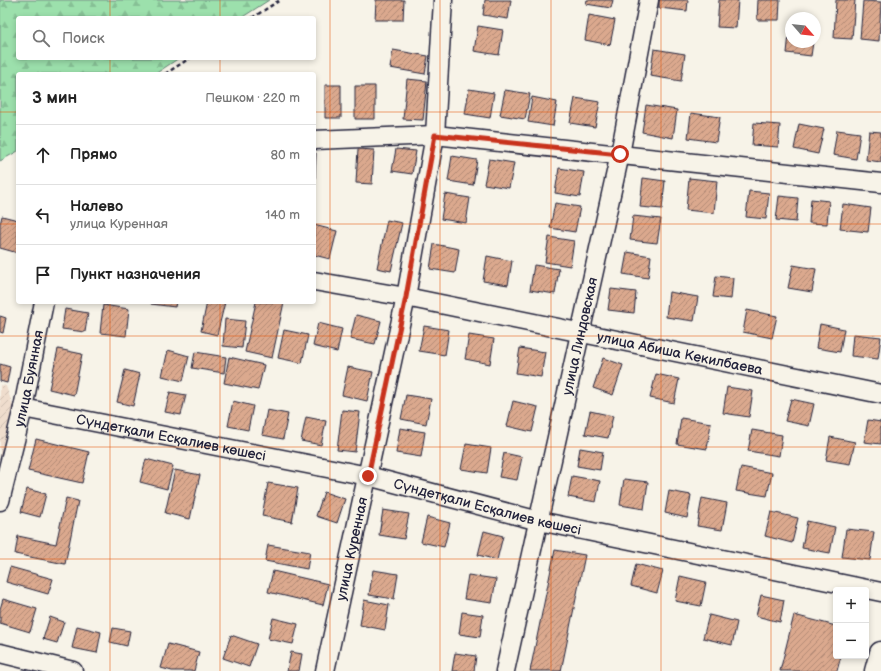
<!DOCTYPE html>
<html lang="ru">
<meta charset="utf-8">
<style>
:root{--surface:#fff;--page:#f2f2f2;--text:#222;--muted:#767676;--line:#e0e0e0}
body{margin:0;font-family:"Balsamiq Sans",sans-serif;background:var(--page);color:var(--text)}
.controls{position:absolute;right:12px;bottom:12px;display:grid;overflow:hidden;border-radius:4px;box-shadow:0 2px 6px #0003}
.controls button{width:36px;height:36px;display:grid;place-items:center;padding:0;border:0;border-bottom:1px solid var(--line);background:var(--surface);color:var(--text);font:20px sans-serif}
.compass{position:absolute;left:785px;top:12px;width:36px;height:36px;border-radius:50%;background:var(--surface);box-shadow:0 2px 6px #0003;rotate:118deg}
.stop{position:absolute;width:12px;height:12px;margin:-9px;border:3px solid #c8321e;border-radius:50%;background:#fff}
.stop.end{background:#c8321e;border-color:#fff;box-shadow:0 1px 4px #0008}
.list{margin:0;padding:0;list-style:none}
h2{display:flex;justify-content:space-between;align-items:center;height:52px;margin:0;padding:0 16px;font-size:17px}
h2 small{font-size:13px;font-weight:400;color:var(--muted)}
.list li{display:grid;grid-template-columns:26px 1fr auto;gap:12px;align-items:center;box-sizing:border-box;height:60px;padding:0 16px;border-top:1px solid var(--line)}
.list b{display:block;font-size:15px;white-space:nowrap}
.list p{margin:0;font-size:13px;white-space:nowrap;color:var(--muted)}
.list em{font-size:13px;font-style:normal;color:var(--muted)}
.icon{flex:none;width:22px;height:22px;fill:none;stroke:currentColor;stroke-width:2;stroke-linecap:round;stroke-linejoin:round}
.map{position:relative;flex:none;width:881px;height:671px;overflow:hidden}
.search{position:absolute;background:var(--surface);box-shadow:0 2px 6px #0003;left:16px;top:16px;width:300px;height:44px;display:flex;align-items:center;gap:10px;box-sizing:border-box;padding:0 14px;border-radius:4px;color:var(--muted);font-size:15px}
.panel{position:absolute;background:var(--surface);box-shadow:0 2px 6px #0003;left:16px;top:72px;width:300px;height:232px;border-radius:4px}
.map>svg:first-child{display:block}
</style>
<div class="map">
<svg width="881" height="671" viewBox="0 0 881 671">
<defs>
<pattern id="industrial-furrows" width="10" height="10" patternUnits="userSpaceOnUse"><rect width="10" height="10" fill="#efddcd"/><path d="M-1 1l2-2M0 10L10 0M9 11l2-2" fill="none" stroke="#cdbdb1"/></pattern>
<pattern id="forest-firs" width="22" height="20" patternUnits="userSpaceOnUse"><rect width="22" height="20" fill="#9ce0ac"/><path d="M5 1l3.5 6h-7zM16 11l3.5 6h-7z" fill="#86c095"/></pattern>
<pattern id="building-hatch" width="6" height="6" patternUnits="userSpaceOnUse"><rect width="6" height="6" fill="#dba98e"/><path d="M-1 1l2-2M0 6l6-6M5 7l2-2" fill="none" stroke="#b18975"/></pattern>
</defs>
<rect width="100%" height="100%" fill="#f7f3e8"/>
<filter id="ink" filterUnits="userSpaceOnUse"><feTurbulence type="fractalNoise" baseFrequency=".025" numOctaves="2"/><feDisplacementMap in="SourceGraphic" scale="8" xChannelSelector="R" yChannelSelector="G"/><feConvolveMatrix kernelMatrix="1 2 1 2 8 2 1 2 1" color-interpolation-filters="sRGB"/></filter>
<g filter="url(#ink)">
<path fill="url(#industrial-furrows)" d="M0 385 6 386 13 406 0 460Z"/>
<path fill="url(#forest-firs)" stroke="#5f8174" d="M0 0H269L241 18H18V58H179L155 74H18V151L0 161Z"/>
<path fill="url(#building-hatch)" stroke="#22223b" d="M376 0H404L403 20H375Z
M485 0H511L508 19 483 15Z
M587 0H613L611 8 586 4Z
M659 0H688L687 11 659 8Z
M719 0H738L736 28 717 27Z
M758 0H780L779 20H757Z
M836 0H855L852 39 834 38Z
M863 1 881 2 879 41 860 39Z
M589 15 615 20 610 45 585 40Z
M478 26 503 30 499 55 474 51Z
M789 34H791V42H813L811 56 787 53Z
M654 49 685 54 681 81 650 76Z
M393 50 428 56 425 74 390 68Z
M407 79 427 81 423 120 403 119Z
M325 85H341V118H325Z
M355 86H375V119H355Z
M469 89 494 93 490 118 465 114Z
M505 90 530 94 525 119 500 115Z
M532 97 557 102 553 126 528 122Z
M575 98 600 102 595 127 570 123Z
M646 105 677 110 673 138 642 132Z
M691 113 720 117 716 142 688 138Z
M754 123 780 125 778 147 752 145Z
M799 124 824 129 818 154 794 149Z
M837 130 860 133 856 159 833 155Z
M869 131 881 132V162L866 160Z
M358 149 374 150 372 184 356 183Z
M396 149 416 151 412 174 392 171Z
M314 153H316L315 181H314Z
M452 156 477 160 473 185 448 181Z
M489 159 514 163 509 188 484 184Z
M559 168 584 172 580 197 555 193Z
M643 178 665 181 662 209 640 207Z
M689 178 717 181 714 213 686 210Z
M749 191 769 193 766 219 746 217Z
M445 194 470 198 466 223 441 219Z
M779 196 798 198 796 222 776 220Z
M811 199 829 201 827 224 809 223Z
M555 203 580 207 575 232 550 228Z
M843 204 871 208 868 232 840 229Z
M2 216 18 220V253L0 248V224Z
M633 216 661 219 657 243 630 240Z
M387 220 402 223 391 271 377 268Z
M314 225 337 231 330 259 314 255Z
M549 237 574 241 570 266 545 262Z
M434 244 459 249 455 273 430 269Z
M627 252 651 256 648 278 623 274Z
M487 256 512 261 508 285 483 281Z
M534 265 559 269 555 294 530 290Z
M793 265 816 269 812 292 788 288Z
M716 276 733 278 731 299 713 297Z
M611 289 636 292 634 313 608 310Z
M669 292 698 297 694 321 666 317Z
M151 302H176L175 307 151 304Z
M207 302H225L217 335 201 331Z
M256 302H284L272 358 245 352Z
M103 305 129 309 126 336 100 333Z
M65 309 88 313 85 332 62 329Z
M747 310 777 316 772 338 743 332Z
M356 315 381 321 375 344 350 339Z
M0 316 6 318 3 333 0 332Z
M225 319 245 321 242 348 223 346Z
M318 323 342 329 337 352 313 346Z
M820 324 844 329 840 352 816 348Z
M424 326 449 330 445 355 419 351Z
M284 330 308 335 302 363 278 358Z
M853 334 881 337 878 359 851 356Z
M469 335 494 339 490 364 465 359Z
M520 348 545 352 541 377 516 373Z
M58 349 82 354 74 395 49 389Z
M168 350 189 356 183 381 162 376Z
M195 352 226 357 224 373 192 368Z
M229 357 264 365 258 390 224 383Z
M603 358 623 365 613 395 593 388Z
M0 364 10 367 7 383 0 381Z
M348 367 373 372 367 401 342 395Z
M125 370 140 374 133 406 117 402Z
M656 374 679 379 674 403 650 398Z
M727 387 753 391 749 417 723 413Z
M170 392 186 395 181 415 165 412Z
M406 395 431 399 426 424 401 419Z
M791 399 814 404 809 426 785 421Z
M233 401 253 406 248 430 228 426Z
M513 401 538 407 532 432 507 426Z
M267 410 288 414 283 439 262 435Z
M342 410 360 412 355 452 337 450Z
M590 411 613 416 608 438 585 434Z
M306 417 326 421 321 445 301 441Z
M681 418 711 423 707 449 677 444Z
M868 420 881 422V444L864 442Z
M400 428 425 432 421 457 396 453Z
M752 430 782 435 779 456 748 451Z
M830 437 855 442 850 464 826 460Z
M36 439 89 452 82 483 28 471Z
M466 444 491 448 487 473 461 469Z
M580 448 603 452 600 470 577 466Z
M504 453 522 457 517 480 499 477Z
M146 459 173 466 167 489 140 482Z
M741 467 772 473 767 496 736 491Z
M175 470 200 475 190 519 165 513Z
M572 476 600 481 596 502 568 497Z
M624 479 648 482 644 509 620 505Z
M268 483 298 488 292 522 262 516Z
M27 489 46 494 40 517 21 512Z
M669 491 691 495 687 518 665 513Z
M324 492 345 499 337 523 316 516Z
M66 498 78 501 65 564 15 554 18 536 56 544Z
M702 498 727 503 722 530 697 526Z
M383 510 409 514 404 539 379 535Z
M771 512 798 518 792 543 765 536Z
M427 517 450 523 444 547 421 542Z
M807 521 835 527 830 553 802 548Z
M846 529 874 532 870 560 842 557Z
M484 531 503 536 497 560 478 555Z
M268 545 310 552 307 569 265 561Z
M555 550 585 555 561 671H530Z
M636 564 663 571 657 593 631 586Z
M10 567 53 579 48 594 6 582Z
M373 570 398 574 394 599 369 595Z
M273 571 328 584 323 605 268 592Z
M468 575 496 579 492 603 464 599Z
M680 576 706 582 701 606 675 601Z
M761 595 784 600 780 622 756 616Z
M3 599 37 609 30 632 0 623V609Z
M364 600 389 605 385 630 360 625Z
M462 612 483 615 480 637 459 634Z
M709 615 737 622 732 645 703 638Z
M794 615 836 626V656H841L837 671H780Z
M50 617 64 622 57 643 43 639Z
M273 618 298 624 293 644 268 639Z
M77 626 101 632 97 653 72 648Z
M113 628 130 631 127 646 110 642Z
M231 635 257 644 249 667 223 658Z
M168 644 199 652 194 671H172L161 668Z
M291 652 302 654 299 671H287Z
M455 653 476 656 474 671H452Z"/>
<g fill="none" stroke-linecap="round" stroke-linejoin="round">
<g stroke="#22223b" stroke-width="21">
<g id="minor">
<path d="M314 140 435 135 881 183"/>
<path id="s1" d="M314 281 406 297 881 394"/>
<path id="s2" d="M23 408 368 476 539 521 881 592"/>
<path id="s3" d="M0 501 23 408 44 302"/>
<path d="M0 653 73 671"/>
<path id="s4" d="M325 671 406 297 435 135 443 0"/>
<path id="s5" d="M505 671 620 154 649 0"/>
</g>
</g>
<g stroke="#22223b" stroke-width="25">
<path id="major" d="M876 671 881 653"/>
</g>
<path stroke="#22223b" stroke-width="2.5" stroke-dasharray="4 3" stroke-linecap="butt" d="M252 18 280 0
M165 74 190 58"/>
<use href="#minor" stroke="#f7f3e8" stroke-width="18"/>
<use href="#major" stroke="#f7f3e8" stroke-width="22"/>
</g>
</g>
<g fill="none" stroke-linecap="round" stroke-linejoin="round" filter="url(#ink)">
<path stroke="#c8321e" stroke-width="5" d="M368 476 406 297 435 135 620 154"/>
</g>
<path fill="none" stroke="#e8590c" stroke-width="1" stroke-opacity="0.55" d="M110 0V18M220 0V18M330 0V671M440 0V671M551 0V671M661 0V671M771 0V671M110 58V74M220 58V74M0 112H18M314 112H881M0 224H18M314 224H881M110 302V671M220 302V671M0 336H881M0 447H881M0 559H881"/>
<g text-anchor="middle" stroke-width="3" stroke-linejoin="round" paint-order="stroke">
<g font-size="14" fill="#22223b" stroke="#f7f3e8">
<text dy="5" stroke="none"><textPath href="#s5" startOffset="343">улица Линдовская</textPath></text>
<text dy="5" stroke="none"><textPath href="#s1" startOffset="373">улица Абиша Кекилбаева</textPath></text>
<text dy="5" stroke="none"><textPath href="#s3" startOffset="126">улица Буянная</textPath></text>
<text dy="5" stroke="none"><textPath href="#s2" startOffset="151">Сүндетқали Есқалиев көшесі</textPath></text>
<text dy="5" stroke="none"><textPath href="#s2" startOffset="475">Сүндетқали Есқалиев көшесі</textPath></text>
<text dy="5" stroke="none"><textPath href="#s4" startOffset="125">улица Куренная</textPath></text>
</g>
</g>
</svg>
<div class="controls">
<button>+</button>
<button>−</button>
</div>
<svg class="compass" viewBox="-18 -18 36 36"><path d="M0-13l5 13h-10z" fill="#e53935"/><path d="M0 13l5-13h-10z" fill="#767676"/></svg>
<div class="stop" style="left:620px;top:154px"></div>
<div class="stop end" style="left:368px;top:476px"></div>
<div class="search"><svg class="icon" aria-label="search" viewBox="0 0 24 24"><circle cx="10" cy="10" r="6"/><path d="M15 15l6 6"/></svg>Поиск</div>
<section class="panel">
<h2>3 мин<small>Пешком · 220 m</small></h2>
<ul class="list">
<li><svg class="icon" aria-label="ahead" viewBox="0 0 24 24"><path d="M12 20V5M6 11l6-6 6 6"/></svg><div><b>Прямо</b></div><em>80 m</em></li>
<li><svg class="icon" aria-label="left" viewBox="0 0 24 24"><path d="M17 20v-9H6M10 6l-5 5 5 5"/></svg><div><b>Налево</b><p>улица Куренная</p></div><em>140 m</em></li>
<li><svg class="icon" aria-label="arrive" viewBox="0 0 24 24"><path d="M6 21V4h12l-3 4 3 4H6"/></svg><div><b>Пункт назначения</b></div></li>
</ul>
</section>
</div>
